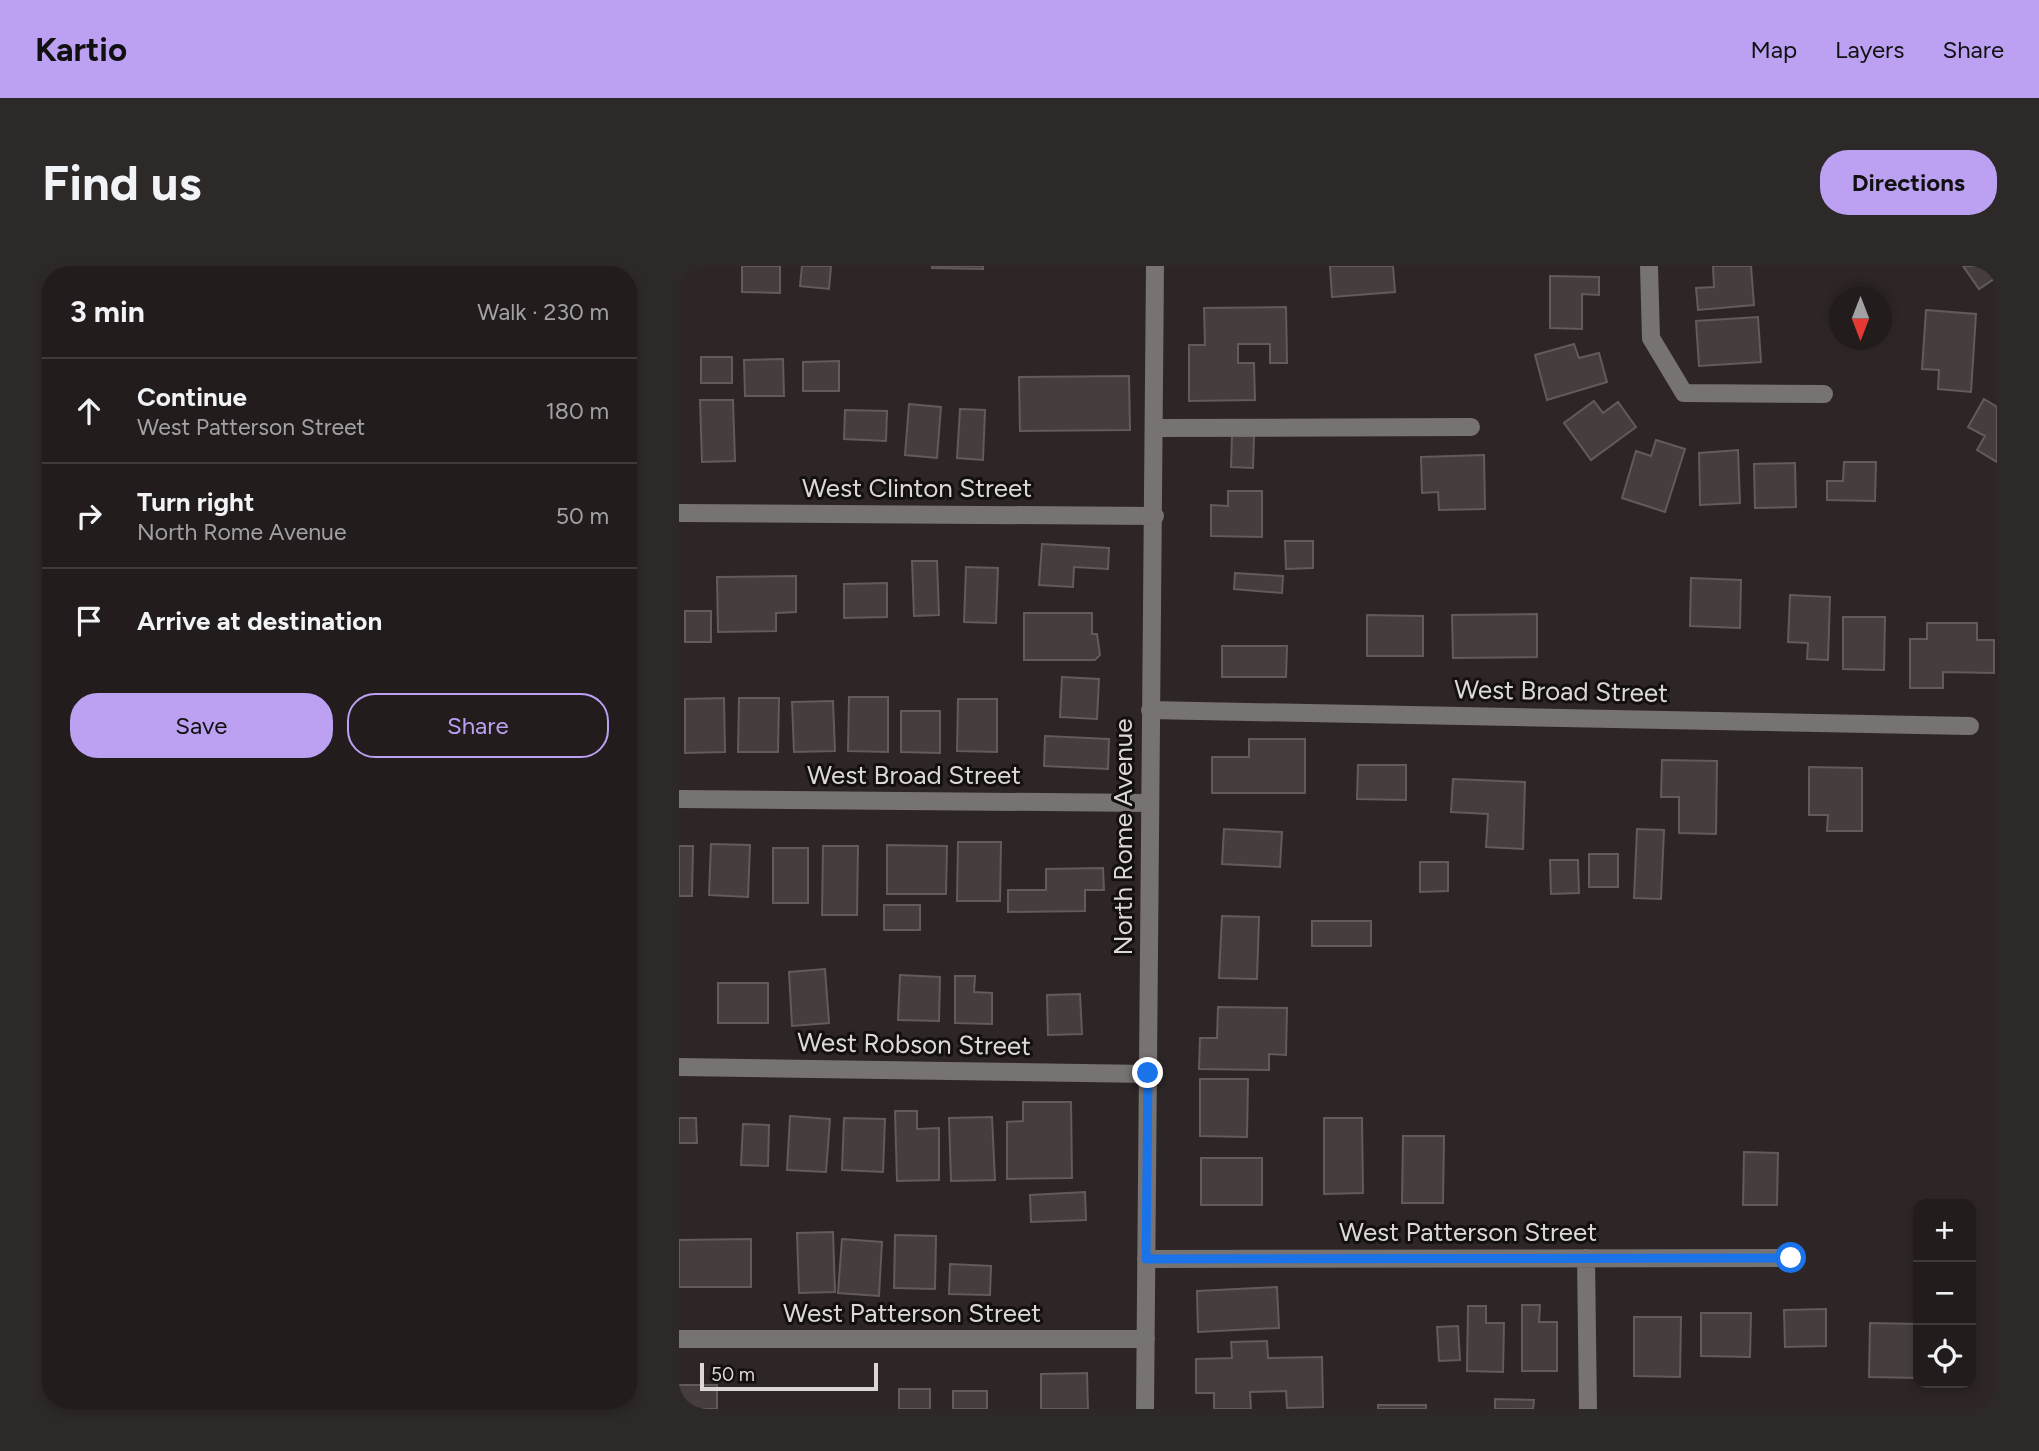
<!DOCTYPE html>
<meta charset="utf-8">
<style>
:root{--surface:#221c1c;--page:#2e2929;--text:#f1f3f6;--muted:#a2a1a3;--line:#3f3a3b;--accent:#bca0f2}
body{margin:0;font-family:Figtree,sans-serif;background:var(--page);color:var(--text)}
.controls{position:absolute;right:21px;bottom:21px;display:grid;overflow:hidden;border-radius:14px;box-shadow:0 4px 10px #0003}
.controls button{width:63px;height:63px;display:grid;place-items:center;padding:0;border:0;border-bottom:2px solid var(--line);background:var(--surface);color:var(--text);font:35px sans-serif}
.compass{position:absolute;left:1150px;top:21px;width:63px;height:63px;border-radius:50%;background:var(--surface);box-shadow:0 4px 10px #0003;rotate:180deg}
.scale{position:absolute;left:21px;bottom:18px;width:178px;box-sizing:border-box;padding-left:7px;border:4px solid #ddd8d8;border-top:0;font-size:19px;line-height:24px;white-space:nowrap;color:#ddd8d8;-webkit-text-stroke:5px #141010;paint-order:stroke}
.stop{position:absolute;width:21px;height:21px;margin:-16px;border:5px solid #1a73e8;border-radius:50%;background:#fff}
.stop.end{background:#1a73e8;border-color:#fff;box-shadow:0 2px 7px #0008}
.list{margin:0;padding:0;list-style:none}
h2{display:flex;justify-content:space-between;align-items:center;height:91px;margin:0;padding:0 28px;font-size:30px}
h2 small{font-size:23px;font-weight:400;color:var(--muted)}
.list li{display:grid;grid-template-columns:46px 1fr auto;gap:21px;align-items:center;box-sizing:border-box;height:105px;padding:0 28px;border-top:2px solid var(--line)}
.list b{display:block;font-size:26px;white-space:nowrap}
.list p{margin:0;font-size:23px;white-space:nowrap;color:var(--muted)}
.list em{font-size:23px;font-style:normal;color:var(--muted)}
.actions{display:flex;gap:14px;padding:21px 28px}
.actions a{flex:1;padding:16px 0;border:2px solid var(--accent);border-radius:28px;text-align:center;font-size:24px;color:var(--accent)}
.actions .main{background:var(--accent);color:#111}
.icon{flex:none;width:38px;height:38px;fill:none;stroke:currentColor;stroke-width:2;stroke-linecap:round;stroke-linejoin:round}
.map{position:relative;flex:none;width:1318px;height:1143px;overflow:hidden;border-radius:28px}
header{display:flex;align-items:center;gap:42px;box-sizing:border-box;height:98px;padding:0 35px;background:var(--accent);color:#111}
header strong{font-size:33px}
nav{display:flex;gap:38px;margin-inline-start:auto;font-size:24px}
.intro{display:flex;align-items:center;justify-content:space-between;box-sizing:border-box;height:168px;padding:0 42px}
h1{margin:0;font-size:49px}
.button{padding:18px 32px;border-radius:28px;background:var(--accent);color:#111;font-size:24px;font-weight:700}
main{display:flex;gap:42px;padding:0 42px}
aside{flex:1;background:var(--surface);border-radius:28px;box-shadow:0 4px 10px #0003}
.map>svg:first-child{display:block}
</style>
<header>
<strong>Kartio</strong>
<nav><a>Map</a><a>Layers</a><a>Share</a></nav>
</header>
<div class="intro"><h1>Find us</h1><a class="button">Directions</a></div>
<main>
<aside>
<h2>3 min<small>Walk · 230 m</small></h2>
<ul class="list">
<li><svg class="icon" aria-label="ahead" viewBox="0 0 24 24"><path d="M12 20V5M6 11l6-6 6 6"/></svg><div><b>Continue</b><p>West Patterson Street</p></div><em>180 m</em></li>
<li><svg class="icon" aria-label="right" viewBox="0 0 24 24"><path d="M7 20v-9h11M14 6l5 5-5 5"/></svg><div><b>Turn right</b><p>North Rome Avenue</p></div><em>50 m</em></li>
<li><svg class="icon" aria-label="arrive" viewBox="0 0 24 24"><path d="M6 21V4h12l-3 4 3 4H6"/></svg><div><b>Arrive at destination</b></div></li>
</ul>
<div class="actions"><a class="main">Save</a><a>Share</a></div>
</aside>
<div class="map">
<svg width="1318" height="1143" viewBox="0 0 1318 1143">
<rect width="100%" height="100%" fill="#2e2626"/>
<path fill="#463e3e" stroke="#635a5a" stroke-width="2" d="M63 0H101V27L63 26Z
M123 0H152L150 23 121 20Z
M253 0H304V3L253 2Z
M651 0H714L716 26 653 31Z
M1034 0H1072L1075 39 1019 44 1017 22 1035 21Z
M1284 0H1318V11L1300 23Z
M871 10 920 11V29L903 28V63L871 62Z
M607 41 608 97H591V78H559V97H575L576 134 510 135V79H526L525 42Z
M1247 44 1297 48 1292 126 1259 123 1260 104 1243 103Z
M1079 51 1082 96 1020 100 1017 55Z
M895 78 900 92 920 87 928 116 868 134 856 89Z
M22 91H53V117H22Z
M104 93 105 130H66L65 94Z
M160 95V125H124V96Z
M450 110 451 164 341 165 340 111Z
M1305 133 1318 141V196L1298 184 1306 170 1289 161Z
M21 134H54L56 195 23 196Z
M915 135 924 147 939 136 957 161 912 194 885 157Z
M230 138 262 141 258 192 226 189Z
M281 143 306 144 304 194 278 192Z
M166 144 208 145 207 175 165 173Z
M553 169 575 170 574 202 552 201Z
M977 174 1006 183 986 246 943 232 957 185 972 190Z
M1059 184 1061 237 1021 239 1020 187Z
M805 189 806 243 760 244 759 226 743 227 742 191Z
M1165 196H1197L1196 235 1148 234V215H1164Z
M1116 197 1117 241 1076 242 1075 198Z
M549 225H583V271L532 270V239L549 240Z
M606 275H634V302L607 303Z
M363 278 430 282 429 303 395 301 394 321 360 319Z
M233 295H258L260 349 235 350Z
M287 301 319 302 317 357 285 356Z
M556 307 604 310 603 327 555 323Z
M117 310V346L97 347V365L39 366 38 311Z
M1012 312 1062 314 1061 362 1011 360Z
M208 317V351L165 352V318Z
M1111 329 1151 331 1149 394 1128 393 1129 377 1109 376Z
M6 345H32V376H6Z
M345 347H413V368H418L421 389 416 394H345Z
M858 348V391L774 392 773 349Z
M688 349 744 350V390H688Z
M1164 351H1206L1205 404 1164 403Z
M1248 357H1298V374H1315V407L1264 406V422H1231V373H1248Z
M543 380H608L607 411H543Z
M383 411 420 413 418 453 381 451Z
M170 431H209V486L169 485Z
M45 432 46 486 6 487V433Z
M60 432H100L99 486H59Z
M279 433H318V486L278 485Z
M154 435 156 485 115 486 113 436Z
M222 445H261V487L222 486Z
M366 470 430 473 429 503 365 500Z
M570 473H626V527H533V491H570Z
M983 494 1038 495 1037 568 1000 567V531H982Z
M679 499H727V534L678 533Z
M1130 501 1183 502V565H1148L1149 549H1130Z
M774 513 846 516 844 583 807 581 809 548 772 546Z
M545 563 603 566 601 601 543 598Z
M958 563 985 564 982 633 955 632Z
M279 576H322L321 635H278Z
M32 578 71 579 69 631 30 629Z
M208 579 268 580 267 628H208Z
M0 580H14L13 630H0Z
M144 580H179L178 649H143Z
M94 582H129V637H94Z
M910 588H939V621H910Z
M871 594H899L900 627 872 628Z
M741 596H769V625L741 626Z
M424 602 425 624H406V645L329 646V624H367V603Z
M205 639H241V664H205Z
M543 650 580 651 578 713 540 712Z
M633 655H692V680H633Z
M146 703 150 757 113 760 110 706Z
M221 709 261 711 260 755 219 754Z
M276 710H296L295 726 313 727V758L276 757Z
M39 717H89V757H39Z
M401 728 403 768 369 769 368 729Z
M539 741 608 742 607 789 590 788V804L520 803 521 772H538Z
M521 813H569L568 871 521 870Z
M344 836H392L393 912 328 913V856L344 855Z
M216 845H238V863L260 862V914L218 915Z
M111 850 151 853 147 906 108 904Z
M313 851 316 914 272 915 270 852Z
M0 852H17L18 877H0Z
M165 852 206 853 204 906 163 904Z
M645 852H683L684 927 645 928Z
M64 858 90 859 89 900 62 899Z
M724 870H765L764 937H723Z
M1065 886 1099 887 1098 939H1064Z
M522 892H583V939H522Z
M406 926 407 954 352 956 351 929Z
M154 966 156 1026 120 1027 118 967Z
M216 969 257 970 256 1023 215 1022Z
M72 973V1021H0V974Z
M163 973 203 976 200 1030 159 1027Z
M271 998 312 1000 311 1029 270 1028Z
M598 1021 600 1062 519 1066 518 1025Z
M843 1039H861L860 1056H878V1105H843Z
M789 1040H807V1057H825L824 1106 788 1105Z
M1147 1043V1080L1106 1081 1105 1044Z
M1022 1047H1072L1071 1091 1022 1090Z
M955 1051H1002L1001 1111 955 1110Z
M1191 1057 1239 1058V1112L1190 1111Z
M779 1060 781 1094 760 1095 758 1061Z
M588 1075 589 1092 643 1091 644 1141 608 1142 607 1125 571 1126 572 1143H535V1127H517V1093L553 1092 552 1076Z
M408 1107 409 1143H362V1108Z
M0 1119H38V1143H0Z
M220 1123H251V1143H220Z
M274 1125H308V1143H274Z
M816 1133 855 1134 854 1143H816Z
M699 1139H747V1143H699Z"/>
<g fill="none" stroke-linecap="round" stroke-linejoin="round">
<path stroke="#777372" stroke-width="18" d="M970 0 972 72 1005 127 1145 128
M476 162 792 161
M0 247 476 250
M471 444 1291 460
M0 533 470 537
M0 801 469 808
M907 992 909 1143
M467 993 1112 992
M0 1073H467
M466 1143 476 0"/>
</g>
<g fill="none" stroke-linecap="round" stroke-linejoin="round">
<path stroke="#1a73e8" stroke-width="9" d="M469 807 467 993 1112 992"/>
</g>
<g text-anchor="middle" stroke-width="6" stroke-linejoin="round" paint-order="stroke">
<g font-size="26" fill="#ddd8d8" stroke="#141010">
<text x="238" y="231">West Clinton Street</text>
<text transform="translate(882 425) rotate(1)" y="9">West Broad Street</text>
<text x="235" y="518">West Broad Street</text>
<text transform="translate(444 571) rotate(-90)" y="9">North Rome Avenue</text>
<text transform="translate(235 778) rotate(1)" y="9">West Robson Street</text>
<text x="789" y="975">West Patterson Street</text>
<text x="233" y="1056">West Patterson Street</text>
</g>
</g>
</svg>
<div class="controls">
<button>+</button>
<button>−</button>
<button><svg class="icon" aria-label="locate" viewBox="0 0 24 24"><circle cx="12" cy="12" r="6"/><path d="M12 2v4M12 18v4M2 12h4M18 12h4"/></svg></button>
</div>
<svg class="compass" viewBox="-18 -18 36 36"><path d="M0-13l5 13h-10z" fill="#e53935"/><path d="M0 13l5-13h-10z" fill="#a2a1a3"/></svg>
<div class="scale">50 m</div>
<div class="stop" style="left:1112px;top:992px"></div>
<div class="stop end" style="left:469px;top:807px"></div>
</div>
</main>
